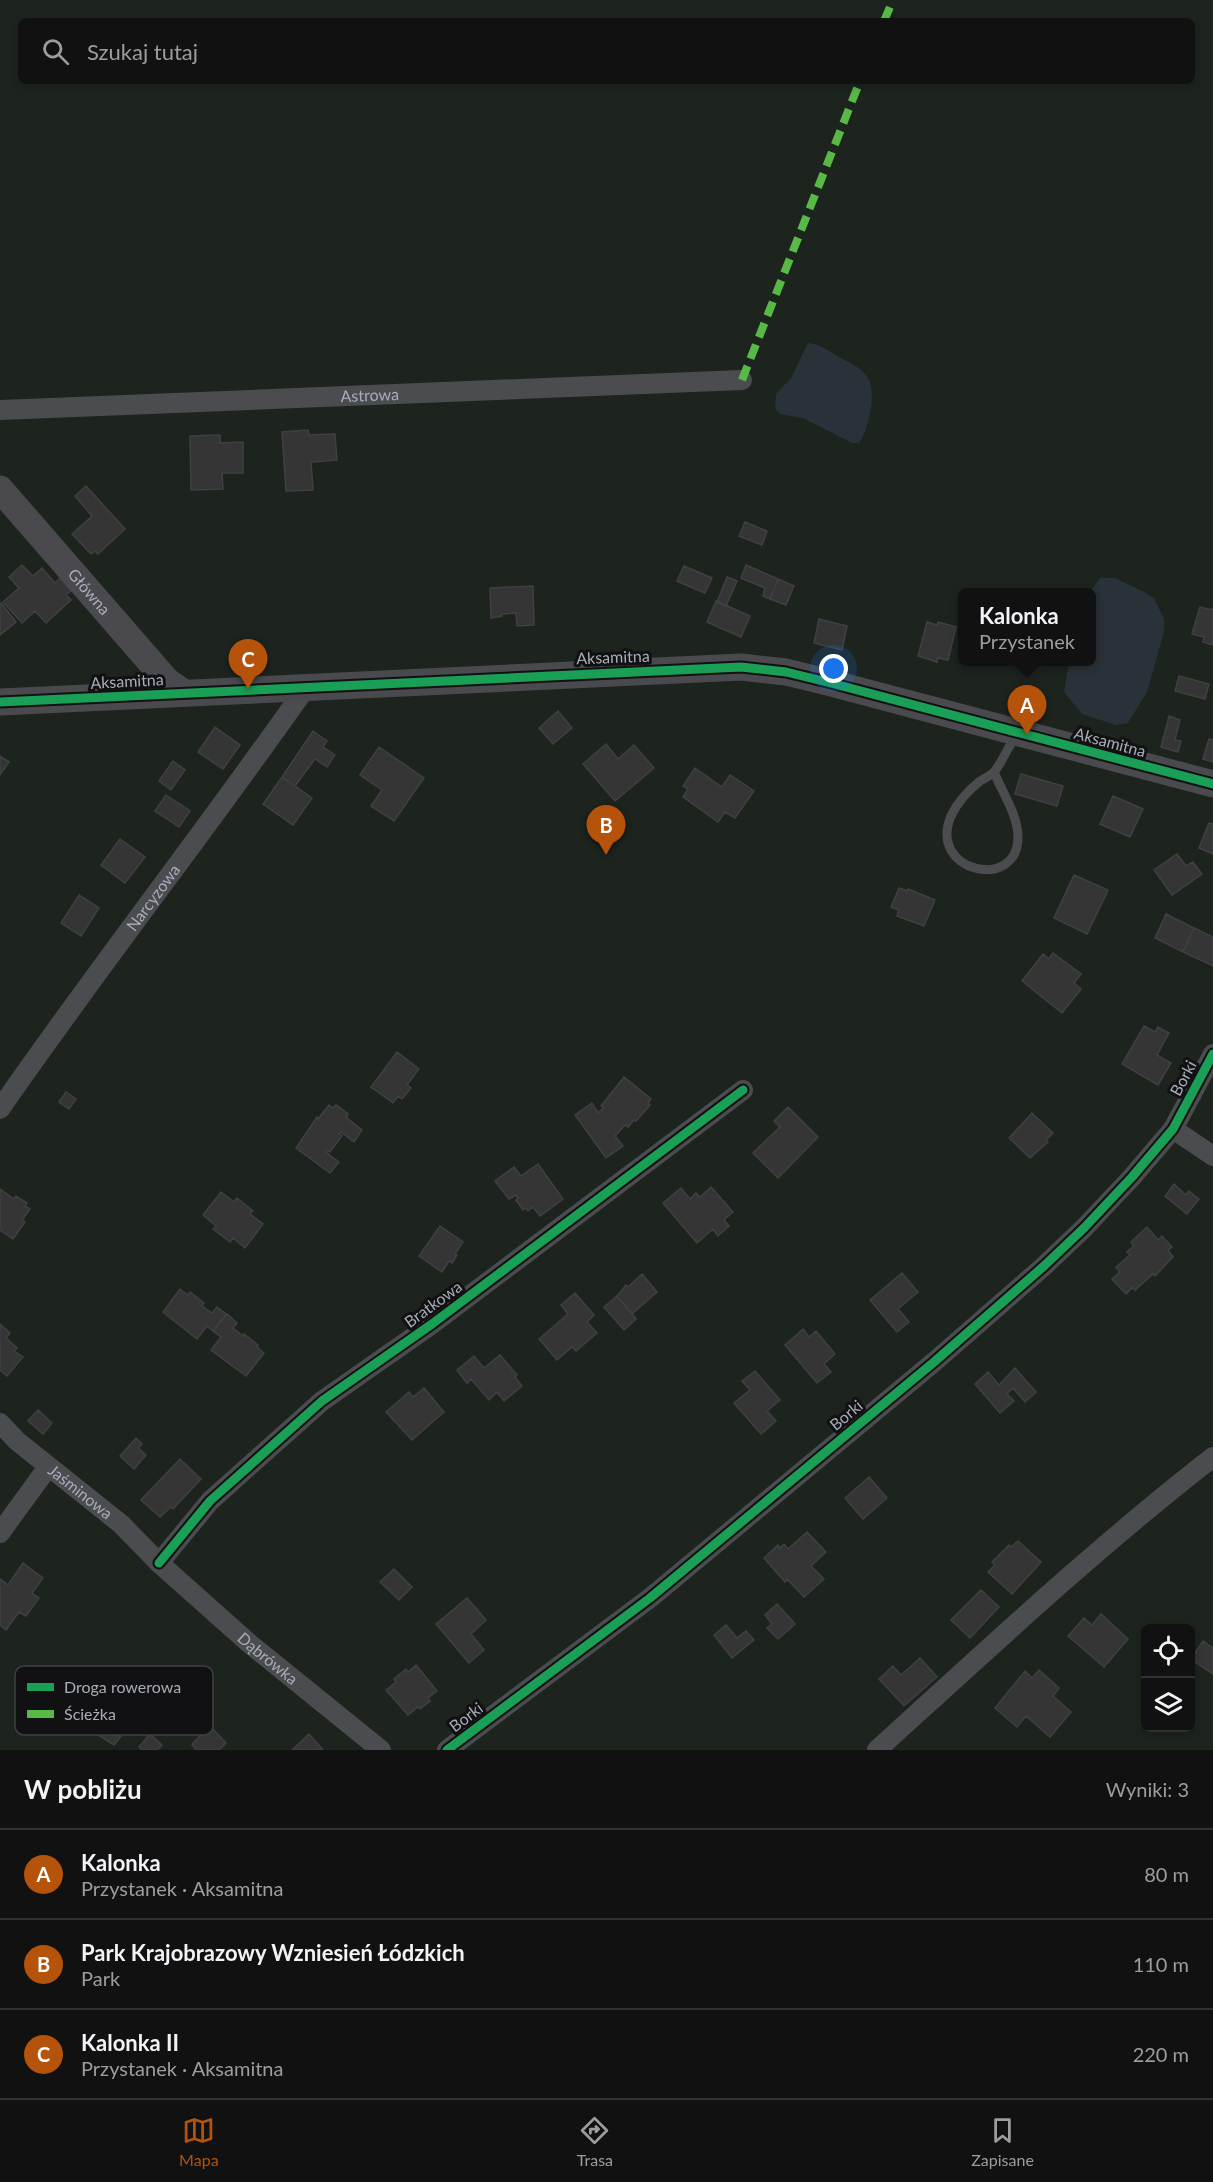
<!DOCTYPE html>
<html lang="pl">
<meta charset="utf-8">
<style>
:root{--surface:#111;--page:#1e1f1f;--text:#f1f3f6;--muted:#9c9d9f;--line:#303131;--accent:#b45309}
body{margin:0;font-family:Lato,sans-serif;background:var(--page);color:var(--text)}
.controls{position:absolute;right:18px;bottom:18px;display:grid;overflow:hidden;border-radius:9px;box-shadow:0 3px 9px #0003}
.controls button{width:54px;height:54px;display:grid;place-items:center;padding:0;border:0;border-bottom:2px solid var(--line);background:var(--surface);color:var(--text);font:30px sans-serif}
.you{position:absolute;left:834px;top:669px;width:21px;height:21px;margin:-15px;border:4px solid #fff;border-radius:50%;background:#1a73e8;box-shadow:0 0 0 9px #1a73e833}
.badge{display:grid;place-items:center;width:39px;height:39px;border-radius:50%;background:var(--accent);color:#fff;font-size:20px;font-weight:700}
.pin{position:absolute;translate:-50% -50px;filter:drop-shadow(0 2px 3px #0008)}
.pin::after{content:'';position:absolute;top:32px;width:21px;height:18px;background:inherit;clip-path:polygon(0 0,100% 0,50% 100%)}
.popup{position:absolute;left:958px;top:588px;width:138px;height:78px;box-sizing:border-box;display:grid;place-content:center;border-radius:9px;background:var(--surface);filter:drop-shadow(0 2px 4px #0005);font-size:20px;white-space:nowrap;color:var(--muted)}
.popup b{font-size:22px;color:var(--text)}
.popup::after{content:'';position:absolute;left:50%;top:100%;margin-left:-12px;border:12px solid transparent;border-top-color:var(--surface)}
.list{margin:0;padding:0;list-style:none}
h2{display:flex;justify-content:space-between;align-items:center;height:78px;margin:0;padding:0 24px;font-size:26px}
h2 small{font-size:20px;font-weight:400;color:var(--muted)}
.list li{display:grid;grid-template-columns:39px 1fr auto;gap:18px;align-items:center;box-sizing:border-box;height:90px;padding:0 24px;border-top:2px solid var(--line)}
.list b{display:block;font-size:22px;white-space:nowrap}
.list p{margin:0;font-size:20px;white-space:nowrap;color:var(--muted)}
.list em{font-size:20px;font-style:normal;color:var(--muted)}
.icon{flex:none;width:33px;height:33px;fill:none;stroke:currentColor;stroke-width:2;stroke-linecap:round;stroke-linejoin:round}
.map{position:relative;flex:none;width:1213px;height:1750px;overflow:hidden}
.search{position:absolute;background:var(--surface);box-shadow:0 3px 9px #0003;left:18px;right:18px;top:18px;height:66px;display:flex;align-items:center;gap:15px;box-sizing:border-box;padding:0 21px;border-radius:9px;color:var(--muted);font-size:22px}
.sheet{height:348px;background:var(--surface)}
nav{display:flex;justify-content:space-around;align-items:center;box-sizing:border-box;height:84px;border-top:2px solid var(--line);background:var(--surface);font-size:16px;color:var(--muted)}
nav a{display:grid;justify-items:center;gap:3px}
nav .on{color:var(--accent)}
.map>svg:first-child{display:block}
</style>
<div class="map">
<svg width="1213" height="1750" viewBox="0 0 1213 1750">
<rect width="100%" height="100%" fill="#171717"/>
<path fill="#1d241e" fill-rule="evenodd" d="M0 0H1213V1750H0ZM21 21H1192V81H21ZM962 592H1092V662H962ZM1146 1628H1190V1728H1146Z"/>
<path fill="#2a3239" d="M808 343C820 344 829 351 839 357 848 362 860 367 866 375 878 389 869 430 859 443H852L803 418 780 414 775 408 776 394 791 378Z
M1100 578H1115L1144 592 1154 598 1164 619V632L1147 692 1128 723 1116 725 1082 714 1064 692 1069 662H1092L1090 592Z"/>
<path fill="#353536" stroke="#3f4043" stroke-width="1.5" d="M308 430 309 435 335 434 337 460 311 462 313 490 286 491 282 432Z
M220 435V443L243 442V473H222L223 489 191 490 190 436Z
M86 486 125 529 98 554 95 551 91 554 72 534 92 516 75 496Z
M745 522 767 531 762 545 739 536Z
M22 565 33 576 42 568 55 583 60 578 71 591 66 595 71 600 46 623 35 611 22 623 3 602 19 588 9 577Z
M746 565 778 579 770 599 763 596 765 588 741 578Z
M684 566 712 578 705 593 677 581Z
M727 577 737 581 726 606 717 602Z
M778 579 794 586 786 605 770 599Z
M533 586 534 625 517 626 516 613 502 614V616L491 618 490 588Z
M716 601 750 616 741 637 707 622Z
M1 603 16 622 0 635V604Z
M1200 607 1212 610 1213 608V645L1203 642 1204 637 1192 634Z
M819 619 847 626 842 650 814 643Z
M927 622 937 625 938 622 956 627 948 660 938 658 937 662 918 656Z
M1179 676 1209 684 1205 699 1175 691Z
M558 711 572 728 553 744 539 728Z
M1169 716 1180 720 1175 740 1181 741 1178 752 1161 747Z
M215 727 240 745 223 769 198 752Z
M313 731 327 741 323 747 335 755 327 767 315 759 295 786 282 777Z
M1209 739 1213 740V762L1203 759Z
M606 744 618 759 634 745 654 768 615 801 583 764Z
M379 747 424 778 394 821 371 806 382 790 360 775Z
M0 756 9 762 0 775Z
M173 761 185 770 171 790 159 781Z
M695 768 722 787 730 775 754 791 735 818 725 812 718 822 683 797 688 789 683 786Z
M1021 774 1063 786 1057 806 1015 794Z
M282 777 312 798 293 825 263 804Z
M166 795 190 811 179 827 155 811Z
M1113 796 1143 809 1130 837 1100 824Z
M1209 823 1213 824V854L1199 848Z
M120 839 145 857 125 883 101 865Z
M1177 854 1186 866 1193 862 1202 874 1172 895 1154 870Z
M1074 875 1108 890 1087 934 1054 918Z
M899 888 907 891 908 889 935 900 924 926 897 916 899 910 891 907Z
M79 895 99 908 81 936 61 923Z
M1166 914 1194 928 1183 952 1155 938Z
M1194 928 1213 937V966L1183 952Z
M1053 953 1081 974 1074 983 1081 989 1062 1013 1022 981 1043 954 1049 959Z
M1144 1026 1155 1032 1158 1027 1169 1033 1157 1055 1171 1063 1158 1085 1122 1064Z
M397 1052 419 1069 407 1085 411 1088 402 1099 398 1096 393 1103 371 1087Z
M624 1077 651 1099 648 1103 650 1105 636 1121 634 1120 628 1127 625 1125 615 1136 623 1146 606 1158 575 1115 592 1103 598 1113 604 1107 601 1106Z
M66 1092 76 1099 69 1109 59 1102Z
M329 1105 333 1108 336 1105 348 1114 346 1117 362 1130 354 1142 341 1132 339 1134 342 1136 330 1152 327 1150 326 1152 339 1162 330 1173 296 1148 317 1117 318 1119Z
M788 1107 818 1137 778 1178 753 1153 780 1127 774 1121Z
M1032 1113 1053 1133 1046 1140 1048 1142 1030 1158 1009 1138Z
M538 1164 563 1199 540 1216 533 1207 528 1211 526 1208 523 1210 516 1200 518 1198 516 1195 509 1199 495 1181 514 1167 521 1176Z
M1174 1184 1186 1195 1189 1191 1199 1199 1187 1214 1165 1196Z
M711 1187 733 1212 724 1220 729 1226 718 1236 713 1229 697 1243 663 1203 681 1188 690 1199 696 1193 700 1197Z
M0 1189 14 1199 16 1196 27 1203 25 1206 30 1209 22 1220 25 1222 13 1239 0 1230Z
M221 1192 234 1202 237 1198 253 1211 250 1214 263 1224 245 1248 233 1238 230 1242 213 1229 216 1226 203 1215Z
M440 1226 463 1242 455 1254 457 1255 452 1263 449 1261 442 1272 419 1256Z
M1147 1227 1158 1240 1162 1236 1172 1247 1168 1250 1173 1257 1155 1276 1153 1274 1135 1290 1133 1287 1126 1294 1112 1279 1120 1272 1116 1267 1130 1255 1127 1252 1134 1246 1131 1242Z
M902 1273 918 1292 898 1309 909 1322 897 1332 870 1300Z
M642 1274 657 1292 632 1314 617 1296 626 1285 628 1287Z
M180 1289 188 1295 190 1292 204 1303 202 1306 212 1313 217 1307 226 1314 213 1331 207 1326 197 1339 163 1312Z
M575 1293 594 1315 587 1322 597 1333 576 1351 572 1347 557 1360 539 1339 568 1314 561 1305Z
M617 1296 636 1319 624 1330 604 1307Z
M227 1314 237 1323 233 1328 243 1336 244 1334 258 1345 257 1347 264 1353 246 1376 211 1350 221 1337 213 1331Z
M0 1324 10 1333 6 1338 17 1348 14 1351 23 1357 7 1376 0 1370Z
M803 1329 809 1337 816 1331 835 1354 824 1364 831 1372 817 1383 785 1345Z
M500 1355 517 1375 515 1377 522 1386 504 1401 497 1392 489 1400 471 1379 467 1383 457 1370 474 1356 484 1368Z
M1015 1368 1036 1392 1025 1402 1013 1388 1007 1394 1014 1401 1000 1413 975 1384 988 1372 999 1385Z
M755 1371 780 1400 767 1411 776 1421 761 1434 734 1403 750 1390 742 1381Z
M424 1388 444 1412 412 1440 386 1412 409 1392 413 1397Z
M38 1410 52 1423 43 1434 28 1421Z
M136 1438 142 1444 138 1448 146 1455 134 1469 120 1456Z
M180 1459 201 1479 173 1509 171 1507 160 1517 141 1500Z
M869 1477 887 1498 863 1519 845 1498Z
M807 1532 826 1552 811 1566 824 1579 804 1597 787 1579 785 1582 764 1558 778 1545 780 1548 784 1544 788 1549Z
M1018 1541 1041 1562 1012 1594 988 1572 995 1565 992 1562 1009 1545 1011 1547Z
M23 1563 43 1578 32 1593 39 1598 26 1616 19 1612 6 1630 0 1625V1579L8 1585Z
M394 1569 412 1587 399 1600 380 1582Z
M981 1590 999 1607 970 1638 951 1620Z
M467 1598 486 1620 471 1634 484 1650 469 1663 436 1624Z
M777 1604 795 1624 778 1639 767 1628 772 1624 765 1615Z
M1101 1614 1128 1639 1104 1667 1068 1636 1084 1618 1092 1625Z
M726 1625 737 1638 746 1631 754 1640 732 1658 714 1635Z
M1203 1641 1213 1648V1674L1191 1659Z
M920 1658 937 1677 904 1706 879 1679 893 1666 901 1675Z
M416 1665 437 1691 428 1698 430 1701 420 1709 418 1707 408 1715 386 1690 396 1682 394 1679 406 1669 408 1672Z
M1039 1670 1059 1688 1053 1696 1071 1712 1050 1737 1026 1716 1017 1727 995 1708 1025 1671 1032 1678Z
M175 1690 185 1700 175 1709 165 1700Z
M134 1693 146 1704 130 1721 118 1710Z
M106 1723 121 1736 114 1745 100 1736 102 1735 98 1732Z
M210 1726 226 1743 219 1750H196L192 1744Z
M150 1734 162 1745 157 1750H142L139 1747Z
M309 1734 323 1750H292Z"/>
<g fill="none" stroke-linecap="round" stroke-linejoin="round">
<path stroke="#4b4c50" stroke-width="9" d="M994 772C1002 792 1018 815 1018 837 1018 892 927 872 951 816 957 803 969 790 980 781 985 778 992 775 995 771 1003 760 1009 746 1016 735"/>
<g stroke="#4b4c50" stroke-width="20">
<path id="s1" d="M0 410 742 380"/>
<path id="s2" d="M0 1109C99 966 207 829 307 686"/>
<path d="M1173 1129 1213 1156"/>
<path id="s3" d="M0 1423 17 1441 121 1524 159 1563 250 1644 381 1750"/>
<path d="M0 1533 48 1467"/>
<path d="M159 1563 210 1501 322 1401 432 1324 743 1090"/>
<path d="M447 1750 650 1598 934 1362 1044 1266 1084 1228 1132 1177 1173 1129 1213 1054"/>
<path d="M877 1750C987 1650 1096 1548 1213 1457"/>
</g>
<g stroke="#4a4a4e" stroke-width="27">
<path id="s4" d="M0 489 167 681 183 692"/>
<path d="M0 702 741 667 786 672 827 682 1213 784"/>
</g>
<path stroke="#58b947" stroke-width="8" stroke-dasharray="15 8" stroke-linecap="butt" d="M884 21 893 0
M742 380 860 81"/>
<g stroke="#111113" stroke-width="13">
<path id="cycleway" d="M0 702 741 667 786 672 827 682 1213 784
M159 1563 210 1501 322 1401 432 1324 743 1090
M447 1750 650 1598 934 1362 1044 1266 1084 1228 1132 1177 1173 1129 1213 1054"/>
</g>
<use href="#cycleway" stroke="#1a9f57" stroke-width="9"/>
</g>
<g text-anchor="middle" stroke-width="6" stroke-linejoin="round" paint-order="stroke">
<g font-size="16" fill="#a8adb8" stroke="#111113">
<text dy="6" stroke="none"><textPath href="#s1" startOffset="370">Astrowa</textPath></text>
<text dy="6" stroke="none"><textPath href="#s4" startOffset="136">Główna</textPath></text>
<text transform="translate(613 657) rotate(-2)" y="6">Aksamitna</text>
<text transform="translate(127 681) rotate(-3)" y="6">Aksamitna</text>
<text transform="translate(1110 742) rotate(15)" y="6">Aksamitna</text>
<text dy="6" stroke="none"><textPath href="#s2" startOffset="261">Narcyzowa</textPath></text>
<text transform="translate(1183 1078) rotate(-62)" y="6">Borki</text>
<text transform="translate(433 1304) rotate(-36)" y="6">Bratkowa</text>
<text transform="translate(846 1415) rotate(-40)" y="6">Borki</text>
<text dy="6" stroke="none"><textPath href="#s3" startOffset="106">Jaśminowa</textPath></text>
<text dy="6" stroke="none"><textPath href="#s3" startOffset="357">Dąbrówka</textPath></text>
<text transform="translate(466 1717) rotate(-37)" y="6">Borki</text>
</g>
</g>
<rect x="15" y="1666" width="198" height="69" rx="9" fill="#111113" stroke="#3e4045" stroke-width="1.5"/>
<rect x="27" y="1683" width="27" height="8" fill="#1a9f57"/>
<rect x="27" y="1710" width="27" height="8" fill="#58b947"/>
<g font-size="16" fill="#a8adb8">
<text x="64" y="1693">Droga rowerowa</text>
<text x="64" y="1720">Ścieżka</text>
</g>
</svg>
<div class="controls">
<button><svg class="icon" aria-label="locate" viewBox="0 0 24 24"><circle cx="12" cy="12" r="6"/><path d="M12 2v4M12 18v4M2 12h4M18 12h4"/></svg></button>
<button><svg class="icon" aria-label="layers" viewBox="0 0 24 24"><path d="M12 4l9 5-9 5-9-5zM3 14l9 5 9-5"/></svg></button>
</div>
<div class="you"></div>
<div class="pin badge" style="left:1027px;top:735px">A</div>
<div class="popup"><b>Kalonka</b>Przystanek</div>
<div class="pin badge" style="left:606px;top:855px">B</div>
<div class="pin badge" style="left:248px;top:689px">C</div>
<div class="search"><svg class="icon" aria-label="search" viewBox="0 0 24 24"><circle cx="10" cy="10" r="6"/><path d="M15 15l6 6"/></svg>Szukaj tutaj</div>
</div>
<section class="sheet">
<h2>W pobliżu<small>Wyniki: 3</small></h2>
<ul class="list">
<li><span class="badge">A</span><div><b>Kalonka</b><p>Przystanek · Aksamitna</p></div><em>80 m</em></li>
<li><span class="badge">B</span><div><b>Park Krajobrazowy Wzniesień Łódzkich</b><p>Park</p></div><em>110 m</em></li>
<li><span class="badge">C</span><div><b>Kalonka II</b><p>Przystanek · Aksamitna</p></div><em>220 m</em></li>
</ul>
</section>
<nav>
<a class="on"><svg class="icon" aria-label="map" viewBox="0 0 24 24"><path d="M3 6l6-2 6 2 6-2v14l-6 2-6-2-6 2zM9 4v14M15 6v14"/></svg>Mapa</a>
<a><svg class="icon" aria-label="directions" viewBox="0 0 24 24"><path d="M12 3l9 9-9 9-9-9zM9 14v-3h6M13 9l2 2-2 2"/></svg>Trasa</a>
<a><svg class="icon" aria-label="saved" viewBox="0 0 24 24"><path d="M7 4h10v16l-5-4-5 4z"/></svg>Zapisane</a>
</nav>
